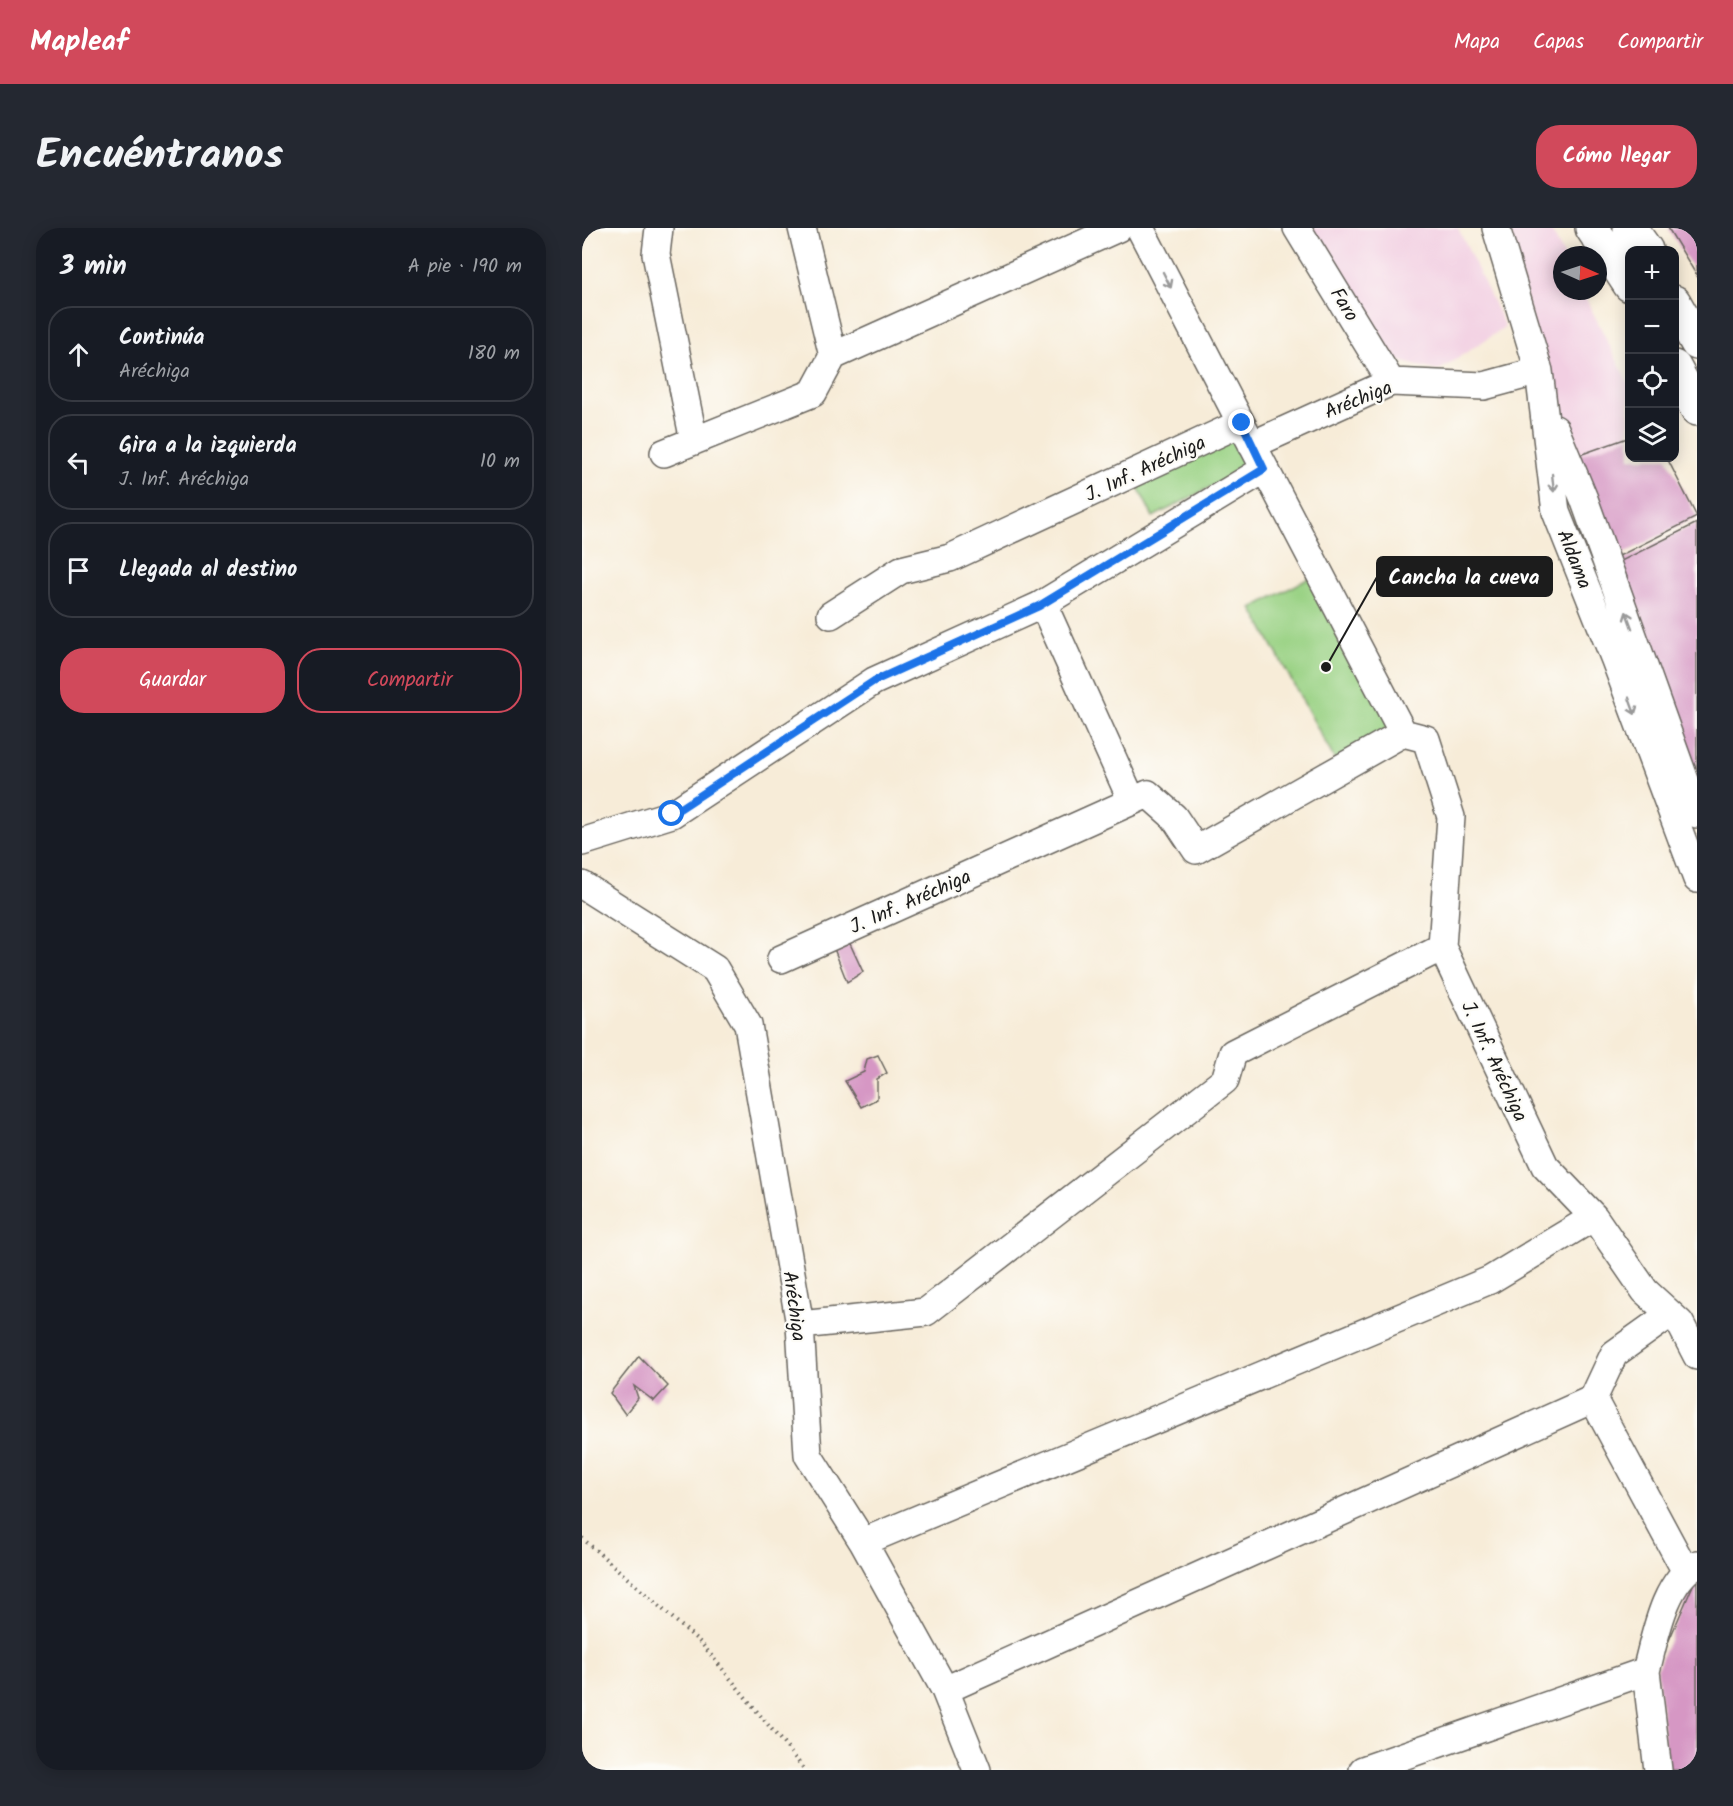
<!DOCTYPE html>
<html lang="es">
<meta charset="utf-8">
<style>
:root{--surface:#171b24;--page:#242831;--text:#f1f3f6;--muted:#9ea1a6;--line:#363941;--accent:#d1495b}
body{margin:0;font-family:Kalam,sans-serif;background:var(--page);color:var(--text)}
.controls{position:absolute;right:18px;top:18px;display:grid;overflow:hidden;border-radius:12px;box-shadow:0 3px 15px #0003}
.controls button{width:54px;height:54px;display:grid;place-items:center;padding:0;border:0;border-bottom:2px solid var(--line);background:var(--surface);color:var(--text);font:30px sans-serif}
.compass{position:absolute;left:971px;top:18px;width:54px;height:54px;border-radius:50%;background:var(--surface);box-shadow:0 3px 15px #0003;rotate:93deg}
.stop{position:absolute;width:18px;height:18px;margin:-14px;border:4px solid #1a73e8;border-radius:50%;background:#fff}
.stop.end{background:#1a73e8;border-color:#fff;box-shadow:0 2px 6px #0008}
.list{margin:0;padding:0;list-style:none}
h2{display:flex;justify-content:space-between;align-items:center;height:78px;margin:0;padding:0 24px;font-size:26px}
h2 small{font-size:20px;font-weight:400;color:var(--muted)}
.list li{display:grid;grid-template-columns:39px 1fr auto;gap:18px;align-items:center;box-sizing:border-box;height:96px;margin:0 12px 12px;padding:0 12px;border:2px solid var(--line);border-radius:24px}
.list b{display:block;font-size:22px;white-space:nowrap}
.list p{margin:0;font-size:20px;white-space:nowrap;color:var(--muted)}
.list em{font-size:20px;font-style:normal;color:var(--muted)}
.actions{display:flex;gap:12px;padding:18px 24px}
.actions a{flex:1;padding:14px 0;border:2px solid var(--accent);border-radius:24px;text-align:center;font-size:21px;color:var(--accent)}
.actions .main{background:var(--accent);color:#fff}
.icon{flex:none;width:33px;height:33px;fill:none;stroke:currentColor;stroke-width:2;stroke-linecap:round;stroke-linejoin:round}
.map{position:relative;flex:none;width:1115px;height:1542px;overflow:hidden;border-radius:24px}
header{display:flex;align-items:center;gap:36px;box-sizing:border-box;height:84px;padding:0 30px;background:var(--accent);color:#fff}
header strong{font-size:28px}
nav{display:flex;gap:33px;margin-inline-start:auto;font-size:21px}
.intro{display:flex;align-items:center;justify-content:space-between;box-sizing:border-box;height:144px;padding:0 36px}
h1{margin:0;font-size:42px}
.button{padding:15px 27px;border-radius:24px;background:var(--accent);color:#fff;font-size:21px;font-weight:700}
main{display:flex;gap:36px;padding:0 36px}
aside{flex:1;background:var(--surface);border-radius:24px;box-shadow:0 3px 15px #0003}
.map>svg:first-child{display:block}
</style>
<header>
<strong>Mapleaf</strong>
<nav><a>Mapa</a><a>Capas</a><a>Compartir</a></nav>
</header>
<div class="intro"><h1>Encuéntranos</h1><a class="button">Cómo llegar</a></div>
<main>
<aside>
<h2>3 min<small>A pie · 190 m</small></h2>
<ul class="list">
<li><svg class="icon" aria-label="ahead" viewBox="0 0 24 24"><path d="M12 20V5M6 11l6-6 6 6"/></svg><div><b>Continúa</b><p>Aréchiga</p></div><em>180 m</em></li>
<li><svg class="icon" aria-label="left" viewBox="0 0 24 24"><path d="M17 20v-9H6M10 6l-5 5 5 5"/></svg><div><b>Gira a la izquierda</b><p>J. Inf. Aréchiga</p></div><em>10 m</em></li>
<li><svg class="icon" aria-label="arrive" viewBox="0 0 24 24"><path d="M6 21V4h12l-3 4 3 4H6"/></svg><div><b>Llegada al destino</b></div></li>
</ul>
<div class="actions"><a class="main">Guardar</a><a>Compartir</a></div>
</aside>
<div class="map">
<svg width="1115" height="1542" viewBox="0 0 1115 1542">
<rect width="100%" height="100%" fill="#fdfcf7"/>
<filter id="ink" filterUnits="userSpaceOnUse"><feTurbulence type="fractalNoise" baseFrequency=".0167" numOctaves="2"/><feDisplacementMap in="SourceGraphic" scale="12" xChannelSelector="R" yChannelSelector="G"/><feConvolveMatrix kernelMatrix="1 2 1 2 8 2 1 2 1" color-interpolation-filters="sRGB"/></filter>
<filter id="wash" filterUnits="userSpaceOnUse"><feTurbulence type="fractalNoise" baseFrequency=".008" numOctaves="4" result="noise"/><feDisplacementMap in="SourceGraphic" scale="24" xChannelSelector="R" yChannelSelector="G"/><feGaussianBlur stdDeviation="1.35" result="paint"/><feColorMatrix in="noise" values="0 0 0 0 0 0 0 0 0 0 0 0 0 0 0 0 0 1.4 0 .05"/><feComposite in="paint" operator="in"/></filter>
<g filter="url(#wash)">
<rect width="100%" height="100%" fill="#f7ecd8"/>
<path fill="#f2cfe2" d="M723 0H876L923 99 856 143 806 130Z
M927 0H968L982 27 980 63H1000L1047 156V209L992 229 953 107Z"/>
<path fill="#9ad284" stroke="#5b7750" stroke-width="1.5" d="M658 200 675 235 571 289 553 253Z
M737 345 817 498 753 532 670 380Z"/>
<g id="blocks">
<path fill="#d697c4" d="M1086 0H1115V48Z
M1048 209V230H1085L1115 289 1035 329 992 229Z
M1115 295V562L1035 335Z
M264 707 281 744 265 754 249 713Z
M296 827 305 845 295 851V871L279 879 263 853 282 844 285 831Z
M57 1128 86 1158 72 1173 52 1158 56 1170 43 1186 28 1165Z
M1115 1348V1542H1085L1075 1440Z"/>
</g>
</g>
<g filter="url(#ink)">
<use href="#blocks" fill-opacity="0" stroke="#69655e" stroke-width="1.5"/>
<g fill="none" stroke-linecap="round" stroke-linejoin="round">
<g stroke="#69655e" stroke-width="30">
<path id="minor" d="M77 0 74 26 112 213
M220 0 251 128
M558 0 659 195
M715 0 809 154
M914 0 957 143 974 284 1033 432 1115 651
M973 201 1002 271 1115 586
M670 217 809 154 902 158 957 143
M82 225 231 165 251 128 536 0
M461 376 550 573
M249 387 319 342 368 330 659 195 821 505 844 511 869 589 860 719 963 938 1012 989 1063 1063 1098 1095 1115 1128
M0 614 90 586 292 453 457 378 683 241
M0 657 133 741 166 797 218 1097 226 1227 281 1314 363 1462 395 1542
M199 731 566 566 592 589 614 622 821 505
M218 1097 344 1084 643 852 651 825 860 719
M1011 1171 1103 1342
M281 1314 908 1052 1012 989
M1064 1443 1076 1542
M363 1462 1011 1171 1032 1126 1088 1086
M781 1542 1064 1443C1073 1410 1082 1353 1115 1336"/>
</g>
<g stroke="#69655e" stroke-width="36">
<path id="secondary" d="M1010 0 1048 57
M1048 0 1064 22
M1092 74 1115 115
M1092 139 1115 181"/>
</g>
<path stroke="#69655e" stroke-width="4" stroke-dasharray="1.5 4.5" stroke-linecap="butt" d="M0 1310 120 1416 223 1542"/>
<use href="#minor" stroke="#fff" stroke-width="27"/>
<use href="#secondary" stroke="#fff" stroke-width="33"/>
</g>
<defs><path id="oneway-shaft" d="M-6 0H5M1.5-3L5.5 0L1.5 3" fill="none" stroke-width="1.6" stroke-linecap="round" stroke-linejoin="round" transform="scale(1.5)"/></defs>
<g stroke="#999">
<use href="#oneway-shaft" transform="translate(585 52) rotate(63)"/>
<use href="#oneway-shaft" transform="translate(971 255) rotate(84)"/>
<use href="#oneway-shaft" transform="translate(1047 392) rotate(-110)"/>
<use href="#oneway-shaft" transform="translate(1050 478) rotate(70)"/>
</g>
</g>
<g fill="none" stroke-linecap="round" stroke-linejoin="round" filter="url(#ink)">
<path stroke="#1a73e8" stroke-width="8" d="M90 586 292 453 457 378 682 241 660 195"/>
</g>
<g text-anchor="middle" stroke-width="4.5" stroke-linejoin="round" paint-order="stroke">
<g font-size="20" fill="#1c1c1c" stroke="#fdfcf7">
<text transform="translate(763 76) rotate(59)" y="7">Faro</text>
<text transform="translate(776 171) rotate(-22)" y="7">Aréchiga</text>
<text transform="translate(563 240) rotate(-25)" y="7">J. Inf. Aréchiga</text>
<text transform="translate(993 331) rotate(68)" y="7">Aldama</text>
<text transform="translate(328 673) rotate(-24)" y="7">J. Inf. Aréchiga</text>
<text transform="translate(913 833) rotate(65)" y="7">J. Inf. Aréchiga</text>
<text transform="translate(213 1078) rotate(82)" y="7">Aréchiga</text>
</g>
</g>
<path fill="none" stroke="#1c1c1c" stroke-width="2" d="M744 439L795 349"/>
<circle fill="#1c1c1c" stroke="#fdfcf7" stroke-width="2" cx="744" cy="439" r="6"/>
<rect fill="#1c1c1c" stroke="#1c1c1c" stroke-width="2" x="795" y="329" width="175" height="39" rx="6"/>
<g font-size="21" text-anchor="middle" font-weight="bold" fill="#fff">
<text x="882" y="356">Cancha la cueva</text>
</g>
</svg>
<div class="controls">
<button>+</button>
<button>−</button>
<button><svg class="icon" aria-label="locate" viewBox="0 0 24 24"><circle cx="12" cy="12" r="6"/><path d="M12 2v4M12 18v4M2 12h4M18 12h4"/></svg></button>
<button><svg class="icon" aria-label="layers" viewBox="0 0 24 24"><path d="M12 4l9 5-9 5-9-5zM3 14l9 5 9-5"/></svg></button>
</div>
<svg class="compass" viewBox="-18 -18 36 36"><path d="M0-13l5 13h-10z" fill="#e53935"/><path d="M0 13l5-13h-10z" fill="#9ea1a6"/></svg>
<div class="stop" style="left:90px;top:586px"></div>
<div class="stop end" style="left:660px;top:195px"></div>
</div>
</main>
